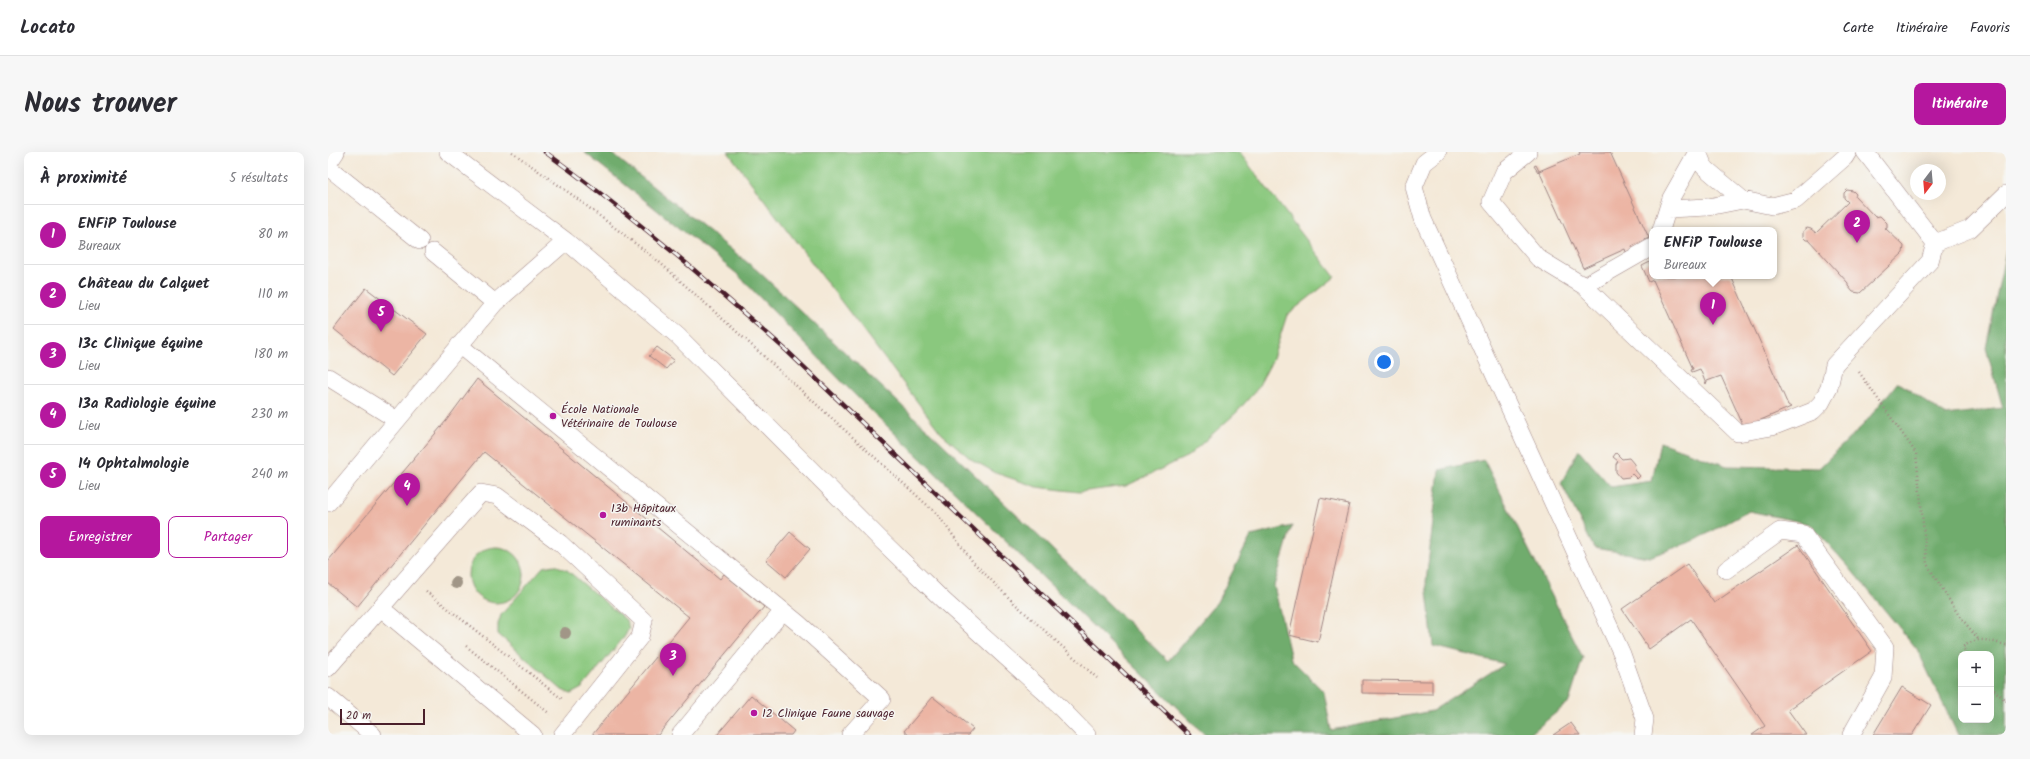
<!DOCTYPE html>
<html lang="fr">
<meta charset="utf-8">
<style>
:root{--surface:#fff;--page:#f7f7f7;--text:#2b2b33;--muted:#7c7c81;--line:#e1e1e2;--accent:#b5179e}
body{margin:0;font-family:Kalam,sans-serif;background:var(--page);color:var(--text)}
.controls{position:absolute;right:12px;bottom:12px;display:grid;overflow:hidden;border-radius:8px;box-shadow:0 4px 16px #0002}
.controls button{width:36px;height:36px;display:grid;place-items:center;padding:0;border:0;border-bottom:1px solid var(--line);background:var(--surface);color:var(--text);font:20px sans-serif}
.compass{position:absolute;left:1582px;top:12px;width:36px;height:36px;border-radius:50%;background:var(--surface);box-shadow:0 4px 16px #0002;rotate:196deg}
.scale{position:absolute;left:12px;bottom:10px;width:85px;box-sizing:border-box;padding-left:4px;border:2px solid #4a1f2b;border-top:0;font-size:11px;line-height:14px;white-space:nowrap;color:#4a1f2b;-webkit-text-stroke:3px #f6f6f2;paint-order:stroke}
.you{position:absolute;left:1056px;top:210px;width:14px;height:14px;margin:-10px;border:3px solid #fff;border-radius:50%;background:#1a73e8;box-shadow:0 0 0 6px #1a73e833}
.badge{display:grid;place-items:center;width:26px;height:26px;border-radius:50%;background:var(--accent);color:#fff;font-size:13px;font-weight:700}
.pin{position:absolute;translate:-50% -33px;filter:drop-shadow(0 1px 2px #0008)}
.pin::after{content:'';position:absolute;top:21px;width:14px;height:12px;background:inherit;clip-path:polygon(0 0,100% 0,50% 100%)}
.popup{position:absolute;left:1321px;top:75px;width:128px;height:52px;box-sizing:border-box;display:grid;place-content:center;border-radius:8px;background:var(--surface);filter:drop-shadow(0 1px 3px #0005);font-size:13px;white-space:nowrap;color:var(--muted)}
.popup b{font-size:15px;color:var(--text)}
.popup::after{content:'';position:absolute;left:50%;top:100%;margin-left:-8px;border:8px solid transparent;border-top-color:var(--surface)}
.list{margin:0;padding:0;list-style:none}
h2{display:flex;justify-content:space-between;align-items:center;height:52px;margin:0;padding:0 16px;font-size:17px}
h2 small{font-size:13px;font-weight:400;color:var(--muted)}
.list li{display:grid;grid-template-columns:26px 1fr auto;gap:12px;align-items:center;box-sizing:border-box;height:60px;padding:0 16px;border-top:1px solid var(--line)}
.list b{display:block;font-size:15px;white-space:nowrap}
.list p{margin:0;font-size:13px;white-space:nowrap;color:var(--muted)}
.list em{font-size:13px;font-style:normal;color:var(--muted)}
.actions{display:flex;gap:8px;padding:12px 16px}
.actions a{flex:1;padding:9px 0;border:1px solid var(--accent);border-radius:8px;text-align:center;font-size:14px;color:var(--accent)}
.actions .main{background:var(--accent);color:#fff}
.map{position:relative;flex:none;width:1678px;height:583px;overflow:hidden;border-radius:8px}
header{display:flex;align-items:center;gap:24px;box-sizing:border-box;height:56px;padding:0 20px;background:var(--surface);border-bottom:1px solid var(--line)}
header strong{font-size:19px}
nav{display:flex;gap:22px;margin-inline-start:auto;font-size:14px}
.intro{display:flex;align-items:center;justify-content:space-between;box-sizing:border-box;height:96px;padding:0 24px}
h1{margin:0;font-size:28px}
.button{padding:10px 18px;border-radius:8px;background:var(--accent);color:#fff;font-size:14px;font-weight:700}
main{display:flex;gap:24px;padding:0 24px}
aside{flex:1;background:var(--surface);border-radius:8px;box-shadow:0 4px 16px #0002}
.map>svg:first-child{display:block}
</style>
<header>
<strong>Locato</strong>
<nav><a>Carte</a><a>Itinéraire</a><a>Favoris</a></nav>
</header>
<div class="intro"><h1>Nous trouver</h1><a class="button">Itinéraire</a></div>
<main>
<aside>
<h2>À proximité<small>5 résultats</small></h2>
<ul class="list">
<li><span class="badge">1</span><div><b>ENFiP Toulouse</b><p>Bureaux</p></div><em>80 m</em></li>
<li><span class="badge">2</span><div><b>Château du Calquet</b><p>Lieu</p></div><em>110 m</em></li>
<li><span class="badge">3</span><div><b>13c Clinique équine</b><p>Lieu</p></div><em>180 m</em></li>
<li><span class="badge">4</span><div><b>13a Radiologie équine</b><p>Lieu</p></div><em>230 m</em></li>
<li><span class="badge">5</span><div><b>14 Ophtalmologie</b><p>Lieu</p></div><em>240 m</em></li>
</ul>
<div class="actions"><a class="main">Enregistrer</a><a>Partager</a></div>
</aside>
<div class="map">
<svg width="1678" height="583" viewBox="0 0 1678 583">
<rect width="100%" height="100%" fill="#f6f6f2"/>
<filter id="ink" filterUnits="userSpaceOnUse"><feTurbulence type="fractalNoise" baseFrequency=".025" numOctaves="2"/><feDisplacementMap in="SourceGraphic" scale="8" xChannelSelector="R" yChannelSelector="G"/><feConvolveMatrix kernelMatrix="1 2 1 2 8 2 1 2 1" color-interpolation-filters="sRGB"/></filter>
<filter id="wash" filterUnits="userSpaceOnUse"><feTurbulence type="fractalNoise" baseFrequency=".012" numOctaves="4" result="noise"/><feDisplacementMap in="SourceGraphic" scale="16" xChannelSelector="R" yChannelSelector="G"/><feGaussianBlur stdDeviation="0.9" result="paint"/><feColorMatrix in="noise" values="0 0 0 0 0 0 0 0 0 0 0 0 0 0 0 0 0 1.4 0 .05"/><feComposite in="paint" operator="in"/></filter>
<g filter="url(#wash)">
<rect width="100%" height="100%" fill="#f4e9d8"/>
<path fill="#8ac87e" stroke="#6a7454" d="M400 0H911L1007 125 959 163 944 209 929 237 909 260 860 304 798 334 751 340 709 335 668 321 643 307 613 281Z
M140 423a28 28 0 1 1 56 0a28 28 0 1 1-56 0Z
M227 413 239 418 298 468 301 476 297 484 254 536 243 542 234 538 170 482V472L173 463 215 415Z"/>
<path fill="#6fac6d" stroke="#5c664c" fill-rule="evenodd" d="M256 0H282L430 119 618 295 840 509 889 450 923 384 964 374 946 434 963 507 996 540 1003 578 1104 559 1177 512 1105 494 1098 430 1111 318 1156 308 1255 506 1241 550 1201 583H877L522 238 408 121Z
M1678 98V583H1630L1589 497 1520 414 1482 372 1421 359 1368 388 1321 405 1266 396 1233 331 1251 298 1283 335 1324 329 1332 290 1399 314 1491 316 1536 272 1570 230 1617 263 1675 256 1658 196ZM1633 502H1663V568H1633Z"/>
<g id="blocks">
<path fill="#ecb5a4" d="M1251 0H1282L1321 86 1304 94 1305 97 1298 100 1297 97 1255 116 1211 19 1210 20 1206 14 1208 13 1211 19 1252 2Z
M1519 38 1525 39 1528 42 1527 44 1547 65 1552 64 1559 71V75L1557 76 1576 94 1575 101 1532 141 1525 140 1520 134V131L1481 88H1478L1475 85V79L1479 76 1483 77 1488 81 1520 50 1516 46V41Z
M1324 109V124H1403L1460 253 1463 255 1414 276 1415 273 1393 224 1379 229 1378 232 1372 217 1364 220 1363 218 1365 217 1325 128 1321 130 1314 114Z
M38 136 99 182 64 224 6 177Z
M329 195 346 208 338 217 321 204Z
M149 227 392 427 396 422 436 455 330 583H264L361 465 156 300 29 455 0 431V409L118 269Z
M1288 301 1294 307 1301 306 1306 312 1307 318 1312 324 1309 327 1304 322 1301 325 1293 326 1288 320V312L1290 309 1285 305Z
M992 346 1021 352 990 490 961 483Z
M462 380 482 397 458 425 438 408Z
M1470 393 1544 499 1460 558 1478 583H1424L1437 574 1363 467 1321 497 1294 457 1359 412 1386 451Z
M1034 528 1104 529V542L1034 541Z
M1574 535 1603 553 1584 583H1545Z
M423 543 466 579 463 583H389Z
M605 545 645 577 640 583H581L576 579Z
M1243 571 1252 583H1225Z"/>
</g>
</g>
<g filter="url(#ink)">
<use href="#blocks" fill-opacity="0" stroke="#9f8482" stroke-width="1"/>
<g fill="none" stroke-linecap="round" stroke-linejoin="round">
<g stroke="#9f8482" stroke-width="18">
<path id="service" d="M120 0 238 89 350 184 555 390 617 450 722 545 759 583
M1110 0 1096 11 1086 35 1095 67 1294 502 1317 567 1315 583
M1200 0 1176 20 1163 50 1210 106 1256 134 1410 281 1444 275 1485 259 1493 251 1501 236 1506 213 1602 109 1607 91 1537 0
M1370 0 1376 15 1415 48 1444 54 1468 48 1517 5 1520 0
M0 12 8 0
M0 15 92 89
M1340 57 1380 55 1415 48
M1333 78 1343 46 1369 0
M1607 91 1642 77 1678 42
M1256 134 1324 95
M167 151 238 89
M131 193 470 471 554 547 522 583
M0 225 69 268
M0 351 167 151 105 100
M1398 418 1452 379 1475 382 1557 495 1555 526 1523 583
M54 457 205 583
M0 516 153 341 169 344 232 391 316 469 312 485 234 583
M0 545 45 583
M352 583 455 459"/>
</g>
<path stroke="#9f8482" stroke-width="2.5" stroke-dasharray="1 3" stroke-linecap="butt" d="M184 0 247 45 330 109 408 179 609 362 645 410 685 450 769 526
M1531 220 1588 301 1599 412 1630 462 1650 487
M98 439 234 547
M138 494 222 562
M1638 502 1635 495C1651 483 1660 489 1678 493
M1663 535 1678 549"/>
<use href="#service" stroke="#fff" stroke-width="17"/>
<g stroke="#4a1f2b" stroke-width="4.5">
<path id="rail" d="M217 0C302 61 381 130 459 199L861 583"/>
</g>
<use href="#rail" stroke="#f6f6f2" stroke-width="3" stroke-dasharray="9" stroke-linecap="butt"/>
</g>
<g fill="#a19687">
<circle cx="128" cy="431" r="6"/>
<circle cx="237" cy="481" r="6"/>
</g>
</g>
<g fill="#b5179e" stroke="#f6f6f2" stroke-width="1.5">
<circle cx="225" cy="264" r="4"/>
<circle cx="275" cy="363" r="4"/>
<circle cx="426" cy="561" r="4"/>
</g>
<g text-anchor="middle" stroke-width="3" stroke-linejoin="round" paint-order="stroke">
<g font-size="12" fill="#4a1f2b" stroke="#f6f6f2" text-anchor="start">
<text x="233" y="261">École Nationale<tspan x="233" dy="14">Vétérinaire de Toulouse</tspan></text>
<text x="283" y="360">13b Hôpitaux<tspan x="283" dy="14">ruminants</tspan></text>
<text x="434" y="565">12 Clinique Faune sauvage</text>
</g>
</g>
</svg>
<div class="controls">
<button>+</button>
<button>−</button>
</div>
<svg class="compass" viewBox="-18 -18 36 36"><path d="M0-13l5 13h-10z" fill="#e53935"/><path d="M0 13l5-13h-10z" fill="#7c7c81"/></svg>
<div class="scale">20 m</div>
<div class="you"></div>
<div class="pin badge" style="left:1385px;top:173px">1</div>
<div class="popup"><b>ENFiP Toulouse</b>Bureaux</div>
<div class="pin badge" style="left:1529px;top:91px">2</div>
<div class="pin badge" style="left:345px;top:524px">3</div>
<div class="pin badge" style="left:79px;top:354px">4</div>
<div class="pin badge" style="left:53px;top:180px">5</div>
</div>
</main>
